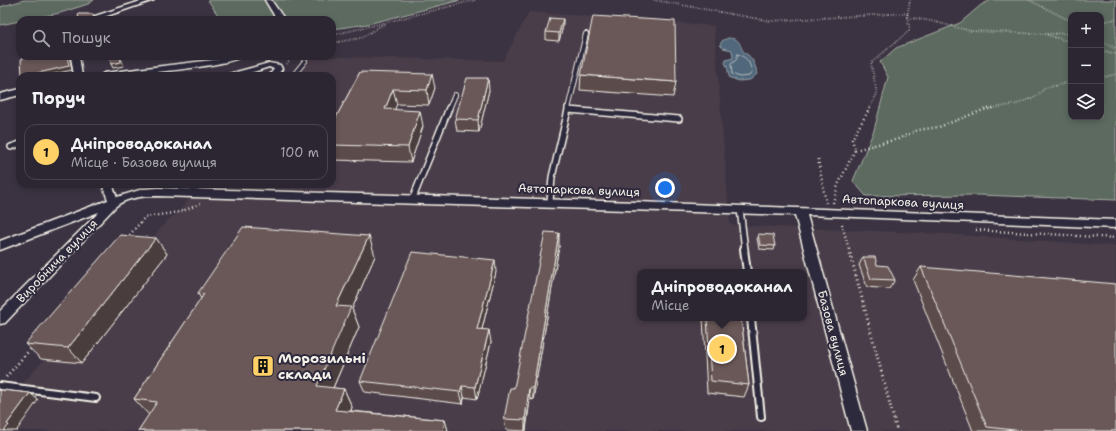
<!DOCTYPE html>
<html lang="uk">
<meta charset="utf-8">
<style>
:root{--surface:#2c2632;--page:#342e3a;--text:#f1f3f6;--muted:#a6a5ac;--line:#48434d;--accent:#ffd166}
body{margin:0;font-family:"Shantell Sans",sans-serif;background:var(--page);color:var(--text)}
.controls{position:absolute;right:12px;top:12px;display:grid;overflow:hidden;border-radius:8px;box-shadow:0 2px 6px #0003}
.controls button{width:36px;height:36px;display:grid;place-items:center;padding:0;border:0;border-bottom:1px solid var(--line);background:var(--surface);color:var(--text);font:20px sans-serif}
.you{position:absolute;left:665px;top:188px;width:14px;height:14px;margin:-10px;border:3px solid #fff;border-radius:50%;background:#1a73e8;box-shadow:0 0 0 6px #1a73e833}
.badge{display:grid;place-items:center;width:26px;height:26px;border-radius:50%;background:var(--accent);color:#111;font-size:13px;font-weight:700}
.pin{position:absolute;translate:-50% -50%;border:2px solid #fff;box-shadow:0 1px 4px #0006}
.popup{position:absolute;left:637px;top:269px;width:170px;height:52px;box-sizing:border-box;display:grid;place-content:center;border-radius:8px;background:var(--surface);filter:drop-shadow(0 1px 3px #0005);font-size:13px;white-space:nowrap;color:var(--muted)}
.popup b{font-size:15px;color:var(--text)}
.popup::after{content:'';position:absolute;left:50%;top:100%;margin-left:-8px;border:8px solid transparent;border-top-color:var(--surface)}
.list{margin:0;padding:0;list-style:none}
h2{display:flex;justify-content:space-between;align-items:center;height:52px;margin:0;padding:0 16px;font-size:17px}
h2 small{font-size:13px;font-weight:400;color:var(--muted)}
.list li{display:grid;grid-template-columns:26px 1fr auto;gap:12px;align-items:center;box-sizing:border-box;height:56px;margin:0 8px 8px;padding:0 8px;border:1px solid var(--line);border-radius:12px}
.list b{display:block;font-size:15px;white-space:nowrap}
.list p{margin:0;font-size:13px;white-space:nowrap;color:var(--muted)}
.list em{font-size:13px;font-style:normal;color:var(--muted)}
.icon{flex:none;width:22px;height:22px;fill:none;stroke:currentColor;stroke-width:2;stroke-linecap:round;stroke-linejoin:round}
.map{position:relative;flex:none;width:1116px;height:431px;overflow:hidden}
.search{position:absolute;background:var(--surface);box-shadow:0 2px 6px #0003;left:16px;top:16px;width:320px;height:44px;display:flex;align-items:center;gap:10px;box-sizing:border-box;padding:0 14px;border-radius:12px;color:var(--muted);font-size:15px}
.panel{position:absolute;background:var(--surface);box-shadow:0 2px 6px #0003;left:16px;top:72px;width:320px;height:116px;border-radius:12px}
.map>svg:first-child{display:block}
</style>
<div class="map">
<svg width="1116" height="431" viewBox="0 0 1116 431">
<rect width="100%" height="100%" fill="#3b3342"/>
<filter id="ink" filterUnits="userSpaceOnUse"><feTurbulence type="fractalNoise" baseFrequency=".025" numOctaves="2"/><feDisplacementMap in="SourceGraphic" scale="8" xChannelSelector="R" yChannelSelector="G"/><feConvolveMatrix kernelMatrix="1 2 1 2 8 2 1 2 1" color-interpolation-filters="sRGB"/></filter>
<g filter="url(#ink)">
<path fill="#493e49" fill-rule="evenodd" d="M529 12 714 26 730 225 946 234 1116 246V431H0V409L169 219 177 214 201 184H332V76H288L304 56 503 61ZM640 272H804V318H640Z"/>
<path fill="#5c6b61" stroke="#a8aea4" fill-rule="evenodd" d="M24 0H94L88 4 60 13 0 25V7Z
M208 0H461L368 24 332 29V20H221Z
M991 0H1116V200L978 195 866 196 853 181 874 130 888 77 880 62 896 48 960 23 981 5ZM1071 15H1101V117H1071Z"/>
<path fill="#51687c" stroke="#929fa7" d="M728 38C742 39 738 44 744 52 745 54 748 54 749 56 754 61 756 67 757 74L750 80 739 81 730 78C727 73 729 68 725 63L726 60 733 58 732 50 723 48 720 45 722 41Z"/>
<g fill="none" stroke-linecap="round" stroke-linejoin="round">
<path stroke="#b3babd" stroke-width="1" d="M738 54C747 57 750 63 752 72L749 76 740 77 732 74 731 64 736 60Z"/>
<g stroke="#f4f1e8" stroke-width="6">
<path id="service-far2" d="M293 76 305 61
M449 109 455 95
M568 109 586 34"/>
</g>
<g stroke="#f4f1e8" stroke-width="8">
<path id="service-far1" d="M568 110V108
M11 147 20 144
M413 198 449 108
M550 202 552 177 568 110 679 119
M740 209 745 250"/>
</g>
<g stroke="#f4f1e8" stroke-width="10">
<path id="service" d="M744 249 747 272
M751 318 761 417
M0 386 96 398"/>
</g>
<g stroke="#f4f1e8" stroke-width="3">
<path id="minor" d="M144 0H154L95 20H83Z
M265 0H271L285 20H277Z
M71 56H79L82 76H74Z
M230 56H242C230 67 121 76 100 76L104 73 221 59Z
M269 63 280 65 282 69 277 76H269L274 69 269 67 241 76H228L229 74Z
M20 89V95L0 100V94Z
M102 184H112L117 197 143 189 158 188 637 202 1116 220V228L807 215 867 431H851L795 215 158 196C144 196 127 197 116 206L5 323 0 324V311L99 212 0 250V241L108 200Z"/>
</g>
<path stroke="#f4f1e8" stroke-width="2" stroke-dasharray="0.5 2" stroke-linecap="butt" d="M654 0 770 21 908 13 907 17 931 21 971 31 1045 34 1071 33
M1029 0 1071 21
M1101 22 1116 19
M332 35 384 23
M1047 35 1071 42
M1101 40 1116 49
M332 43 361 38 387 22 475 0
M1101 50 1116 54
M287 64 293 56
M1101 78 1116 74
M869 109 877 94 871 63 910 30 907 17 910 0
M988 109 1017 104 1037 96 1045 88 1071 82"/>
<path stroke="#f4f1e8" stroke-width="2.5" stroke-dasharray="1 3" stroke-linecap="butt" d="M855 150 898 139 918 130 939 127 983 110 993 108
M818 159 826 203
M833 203 838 185 855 150 852 139 870 108
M842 224 849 250
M976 230 1116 238
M127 238 145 217 180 212 200 204"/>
<path stroke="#f4f1e8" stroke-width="3" stroke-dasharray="1 3.5" stroke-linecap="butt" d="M849 249 897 431
M6 377 32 347"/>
<use href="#service-far2" stroke="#2f2a3d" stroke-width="4"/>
<use href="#service-far1" stroke="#2f2a3d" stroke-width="5"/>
<use href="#service" stroke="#2f2a3d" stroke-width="6"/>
<use href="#minor" fill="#2f2a3d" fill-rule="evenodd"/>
</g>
<path fill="#5b4c4c" stroke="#f4f1e8" d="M563 26 559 41 546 40V32Z
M360 72 435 88 429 105 397 104 394 110 423 126 411 162 332 160V125Z
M581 75 676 82 673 97 580 90Z
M489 90 479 132 457 131 455 119Z
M758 234 775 246 774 250 759 249 757 238Z
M156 238 167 254 82 363 41 359 25 344Z
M559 246 533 400 530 399 526 431 506 430 504 419Z
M375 256 352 309 359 327 333 388 344 389 352 407 351 411 445 420 448 431H138L149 415 134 399 201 299 198 293Z
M863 257 877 265 895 280 889 289 867 287 859 265Z
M921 267 1116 431H973L913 280Z
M496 272 482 329 491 342 477 399 464 397 463 404 365 392 360 381Z
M703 318H741L749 385 744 397 707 393Z"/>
<path fill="#4a3e3e" stroke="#f4f1e8" d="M93 14 96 20H94Z
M563 19V26L559 41V33Z
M67 56H69L72 70 45 76H25Z
M120 56 124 66 113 68 111 64Z
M432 74 435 88 429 105 427 90Z
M488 78 489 90 479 132 478 120Z
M393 89 397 104 388 125 385 109Z
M420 111 423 126 411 162 408 147Z
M559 233V246L533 400V388Z
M369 236 375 256 352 309 359 327 326 404 317 386 336 306Z
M156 238 167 254 82 363 68 348Z
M495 260 496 272 479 341 477 329Z
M489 330 491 342 477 399 475 387Z
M462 386 464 397 463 404 460 392Z
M529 388 530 399 525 431V420Z
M344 389 352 407 345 427 335 410Z
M30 393 38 400 17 430 18 431H4L7 424Z
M445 420 448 431H443Z"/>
<path fill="#6a5858" stroke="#f4f1e8" d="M78 14H93L94 20H79Z
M593 16 675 21 676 82 581 75Z
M550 18 563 19 559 33 546 32Z
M23 56H37L38 59 50 56H67L69 66 25 76H22L21 59H23Z
M109 56H120L121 62 111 64Z
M360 72 432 74 427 90 393 89 385 109 420 111 408 147 332 145V125Z
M467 78H488L478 120 455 119Z
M243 227 369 236 336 306 351 307 317 386 344 389 335 410 445 420 443 431H138L157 402 134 399 204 294 198 293Z
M545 232 559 233 533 388H529L525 420 504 419 510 388H514Z
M758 234 773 235 775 246 760 245Z
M120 235 156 238 68 348 25 344Z
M412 252 495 260 477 329 489 330 475 387 462 386 460 392 360 381Z
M863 257H875L877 265 888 266 895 280 871 279Z
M921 267 1116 284V431H1023L987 427Z
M707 318H741L749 385 711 381Z
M1 390 30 393 7 424 9 425 4 431H0V391Z"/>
</g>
<defs>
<g id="building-square" transform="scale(1.15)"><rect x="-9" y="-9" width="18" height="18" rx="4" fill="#ffd166" stroke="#2f2a3d"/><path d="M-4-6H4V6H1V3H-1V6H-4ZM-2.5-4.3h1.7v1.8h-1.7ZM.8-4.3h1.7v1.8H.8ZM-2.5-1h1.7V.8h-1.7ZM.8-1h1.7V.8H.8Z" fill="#111"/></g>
</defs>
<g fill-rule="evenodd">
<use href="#building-square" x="263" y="366"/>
</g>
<g text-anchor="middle" stroke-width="4" stroke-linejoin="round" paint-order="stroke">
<g font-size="12" fill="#f4f1e8" stroke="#2f2a3d">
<text transform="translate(579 190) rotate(2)" y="4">Автопаркова вулиця</text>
<text transform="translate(903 202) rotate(3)" y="4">Автопаркова вулиця</text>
<text transform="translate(57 261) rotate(-46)" y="4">Виробнича вулиця</text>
<text transform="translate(833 333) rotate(75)" y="4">Базова вулиця</text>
</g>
<g font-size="14" font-weight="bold" fill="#f4f1e8" stroke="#2f2a3d" text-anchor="start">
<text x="278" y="363">Морозильні<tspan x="278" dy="16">склади</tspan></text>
</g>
</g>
</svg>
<div class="controls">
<button>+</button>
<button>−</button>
<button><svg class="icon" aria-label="layers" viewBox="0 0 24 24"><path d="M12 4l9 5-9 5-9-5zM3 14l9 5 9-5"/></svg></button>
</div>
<div class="you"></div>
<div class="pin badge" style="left:722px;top:349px">1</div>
<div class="popup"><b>Дніпроводоканал</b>Місце</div>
<div class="search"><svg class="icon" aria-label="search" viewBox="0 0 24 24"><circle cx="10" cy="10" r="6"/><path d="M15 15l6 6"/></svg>Пошук</div>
<section class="panel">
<h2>Поруч<small></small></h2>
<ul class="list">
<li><span class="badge">1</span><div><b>Дніпроводоканал</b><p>Місце · Базова вулиця</p></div><em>100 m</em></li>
</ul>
</section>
</div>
